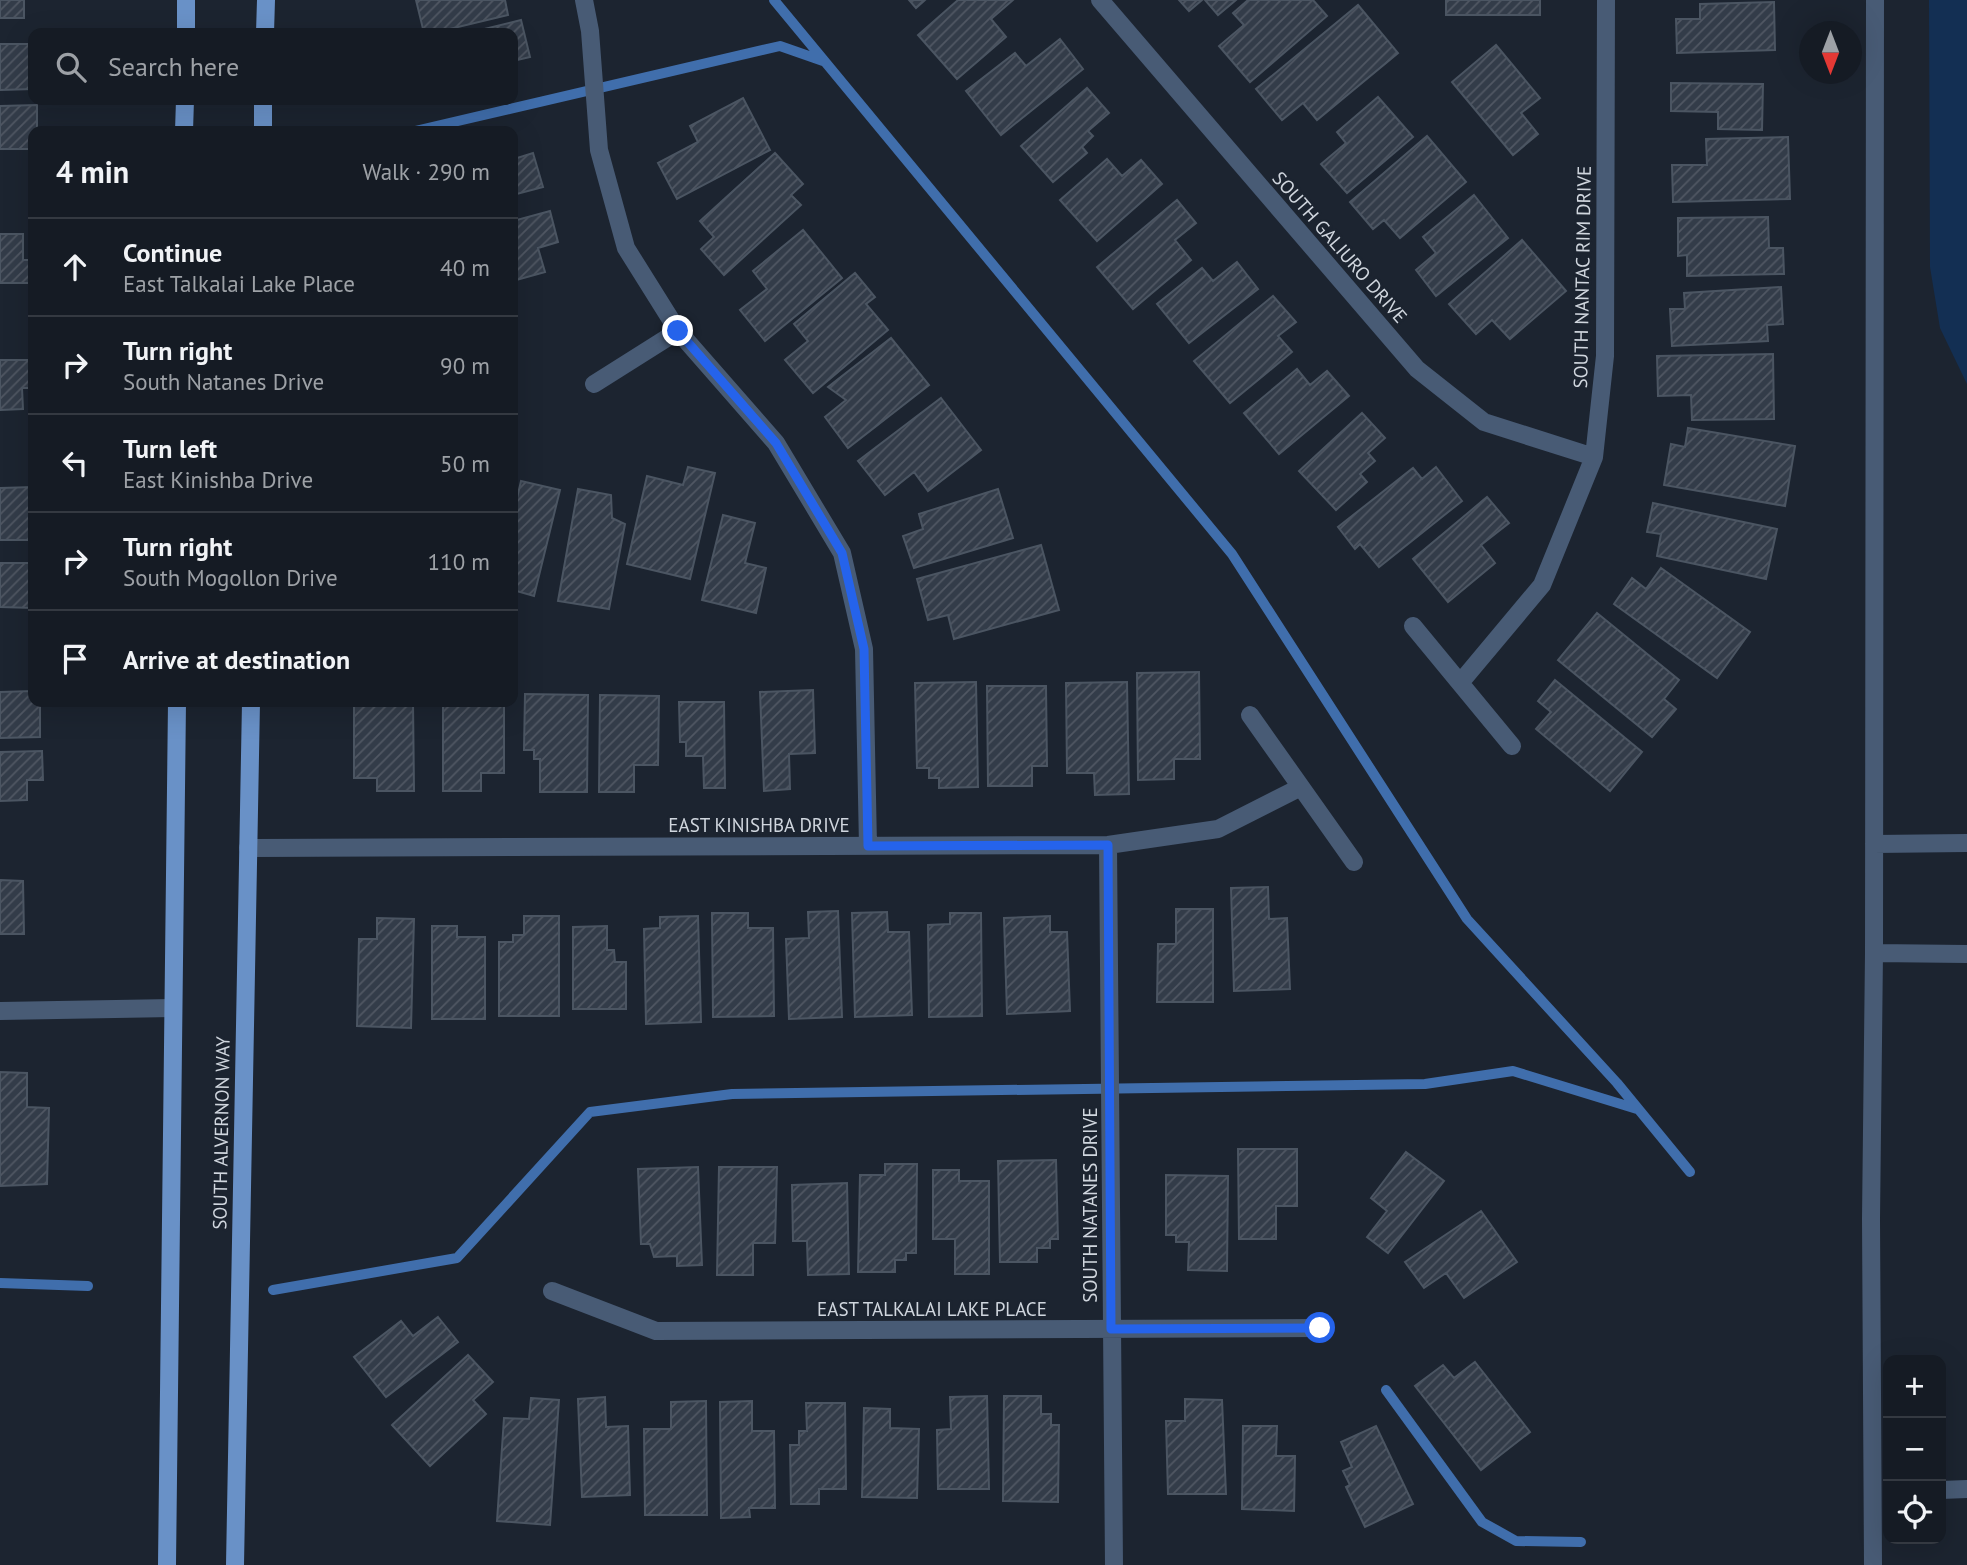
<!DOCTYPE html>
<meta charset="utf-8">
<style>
:root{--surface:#151b24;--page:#222831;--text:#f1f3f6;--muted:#9da1a6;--line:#343941}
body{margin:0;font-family:"PT Sans",sans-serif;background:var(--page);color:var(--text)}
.controls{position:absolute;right:21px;bottom:21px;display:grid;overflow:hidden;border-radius:14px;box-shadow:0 7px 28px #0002}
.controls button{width:63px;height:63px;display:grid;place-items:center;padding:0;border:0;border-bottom:2px solid var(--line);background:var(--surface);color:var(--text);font:35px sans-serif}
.compass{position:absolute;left:1799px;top:21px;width:63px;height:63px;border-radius:50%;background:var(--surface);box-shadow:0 7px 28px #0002;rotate:180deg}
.stop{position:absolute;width:21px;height:21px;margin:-16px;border:5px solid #2563eb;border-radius:50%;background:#fff}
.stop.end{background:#2563eb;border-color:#fff;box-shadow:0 2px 7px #0008}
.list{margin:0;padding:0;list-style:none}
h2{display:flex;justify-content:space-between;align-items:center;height:91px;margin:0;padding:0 28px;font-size:30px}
h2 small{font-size:23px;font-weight:400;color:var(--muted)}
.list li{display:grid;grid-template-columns:46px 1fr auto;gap:21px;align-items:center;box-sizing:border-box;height:98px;padding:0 28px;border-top:2px solid var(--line)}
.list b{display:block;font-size:26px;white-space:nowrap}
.list p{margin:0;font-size:23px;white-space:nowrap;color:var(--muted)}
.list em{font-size:23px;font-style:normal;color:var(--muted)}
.icon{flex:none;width:38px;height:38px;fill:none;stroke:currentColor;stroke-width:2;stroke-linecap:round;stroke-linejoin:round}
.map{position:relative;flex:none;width:1967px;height:1565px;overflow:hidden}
.search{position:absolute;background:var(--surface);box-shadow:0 7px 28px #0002;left:28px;top:28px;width:490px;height:77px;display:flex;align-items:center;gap:18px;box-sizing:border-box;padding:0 24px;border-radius:14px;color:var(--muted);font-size:26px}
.panel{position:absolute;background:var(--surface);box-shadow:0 7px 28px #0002;left:28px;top:126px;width:490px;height:581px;border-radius:14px}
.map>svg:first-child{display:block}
</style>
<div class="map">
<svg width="1967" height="1565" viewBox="0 0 1967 1565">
<defs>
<pattern id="building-hatch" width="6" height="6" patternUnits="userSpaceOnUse" patternTransform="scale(1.75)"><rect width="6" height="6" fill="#333c49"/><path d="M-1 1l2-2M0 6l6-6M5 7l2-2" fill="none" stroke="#505763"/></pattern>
</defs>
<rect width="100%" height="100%" fill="#1c2430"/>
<path fill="#132f53" d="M1929 0H1967V384L1940 328 1930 267Z"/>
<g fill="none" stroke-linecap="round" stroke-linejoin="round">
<path stroke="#406eac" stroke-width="10" d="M774 0 1232 554 1467 919 1617 1083 1690 1172
M415 131 780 46 823 61
M0 1283 88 1286
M273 1290 457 1258 590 1112 732 1094 1425 1084 1513 1071 1637 1109
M1386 1390 1482 1522 1516 1541 1581 1542"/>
</g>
<path fill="url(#building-hatch)" stroke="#4b5562" stroke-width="2" d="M0 0H24V18H0Z
M416 0H505L508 15 433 33H424Z
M909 0H925L916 8Z
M958 0H1013L991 19 1006 37 957 79 918 35Z
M1179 0H1202L1189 11Z
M1205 0H1236L1218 15Z
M1248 0H1313L1327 16 1250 82 1219 46 1244 25 1233 13Z
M1446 0H1540V15H1446Z
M1774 2 1775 50 1677 53 1676 19H1700V4Z
M1358 5 1398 53 1317 120 1303 103 1282 120 1256 89Z
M521 20 530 57 513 61V33H468Z
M1060 39 1083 69 1001 135 966 91 1015 53 1026 66Z
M0 44H33V89L0 90Z
M1496 45 1540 98 1521 113 1538 134 1513 155 1452 82Z
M1671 83 1763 84 1762 130 1718 129V112L1671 111Z
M1087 88 1109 113 1088 131 1093 136 1082 147 1087 153 1053 182 1021 146Z
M1378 97 1413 137 1347 193 1321 164 1346 143 1337 132Z
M743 98 770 150 677 199 658 163 698 142 690 126Z
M37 105V131H33V149H0V106Z
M1427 136 1466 182 1400 238 1384 220 1373 229 1350 202Z
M1788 137 1790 199 1673 202 1672 165H1707L1706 139Z
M533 153 543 187 513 195V156L514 159Z
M775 153 803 184 791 195 801 205 724 275 701 249 714 237 700 221Z
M1107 159 1122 176 1141 160 1162 184 1097 241 1060 200Z
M1474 195 1508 238 1436 296 1416 270 1436 253 1423 237Z
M1177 200 1196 223 1175 240 1191 260 1133 309 1097 267Z
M550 211 558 242 538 248 545 272 513 281V221Z
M1768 217 1769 248H1783L1784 274 1687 276V255L1678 256V218Z
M803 230 842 278 765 341 740 310 767 289 753 271Z
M0 234H23V260H33V283H0Z
M1522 240 1566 291 1510 339 1492 320 1476 334 1449 304Z
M1237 262 1258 289 1189 343 1157 304 1202 268 1213 281Z
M855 273 875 297 866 304 888 330 813 393 785 360 808 341 794 324Z
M1781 287 1783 324 1767 325 1768 341 1672 346 1670 309H1685L1684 293Z
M1273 296 1296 322 1278 336 1292 352 1230 403 1194 361Z
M891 338 929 385 848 448 825 417 846 400 828 387Z
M1773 354 1774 419 1692 420 1691 395 1658 396 1657 356Z
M0 360H31V388H22L23 409 0 410Z
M1297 369 1310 385 1327 371 1349 396 1279 454 1244 413Z
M941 398 981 450 928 491 914 472 885 495 858 461Z
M1362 413 1385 438 1368 453 1375 461 1360 474 1367 482 1336 510 1299 471Z
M1688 428 1795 446 1785 506 1664 485 1671 444 1685 447Z
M688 467 715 473 690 579 627 564 647 476 683 485Z
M1436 467 1462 501 1379 567 1360 544 1355 549 1338 527 1413 468 1422 479Z
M521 481 560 490 534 596 513 590V506L515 507Z
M33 487V540H0V488Z
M578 489 611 495 612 518 625 524 609 609 558 601Z
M998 489 1013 538 914 568 903 536 923 529 919 514Z
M1487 497 1509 523 1481 545 1495 563 1448 602 1413 559Z
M1653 503 1777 529 1766 579 1657 556 1661 534 1647 532Z
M723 515 755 523 745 563 766 568 756 613 702 600Z
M1041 545 1059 610 954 639 948 615 928 620 917 579Z
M0 563H31L33 608 0 607Z
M1661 568 1750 632 1717 678 1614 604 1632 578 1646 589Z
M1597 613 1679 680 1664 699 1676 709 1652 737 1558 660Z
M1199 672 1200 759H1174V779L1138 780 1137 673Z
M1555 680 1642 752 1610 791 1536 729 1551 712 1538 701Z
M976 682 978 787 939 788V778H929V768H917L915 683Z
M1127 682 1129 794 1095 795 1094 773H1067L1066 683Z
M987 686H1046L1047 766H1032V786H988Z
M813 690 815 753 789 754 790 789 764 791 760 692Z
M33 691V702H40V737L0 738V692Z
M525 694 588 695 587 792H540V759H534V750H524Z
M600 695 659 696 658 765H634V792H599Z
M354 702H413L414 791H377V778H354Z
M443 702H504V773H481V791H443Z
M679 702H724L725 788H704L703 756H686V742H680Z
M42 751 43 780H27V800L0 801V752Z
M0 880 23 881 24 934H0Z
M1268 887 1269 919 1287 918 1290 989 1234 991 1231 888Z
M1176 909H1213V1002H1157L1158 944H1176Z
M838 911 842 1017 789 1019 786 939 809 938 808 912Z
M887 912 888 932H909L912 1015 855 1017 852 913Z
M712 913H748V928H773L774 1016 713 1017Z
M950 913H981L982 1016 929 1017 928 925 950 924Z
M524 916H559V1016H499V942H513V935H524Z
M698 916 701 1022 646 1024 644 929 660 928V917Z
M1050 916V932H1067L1070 1011 1007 1014 1004 918Z
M377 918 414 919 411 1028 357 1026 359 939H377Z
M432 926H457V937H485V1019H432Z
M607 926V950H614L615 962H626V1009H573V927Z
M0 1072 27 1073V1107L49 1108 47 1184 0 1186Z
M1238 1149H1297V1206H1276V1239H1239Z
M1406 1152 1444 1181 1388 1253 1367 1237 1387 1211 1371 1198Z
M1056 1160 1058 1239H1050V1248H1037V1262H1000L998 1161Z
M885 1164H917L916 1253H906V1260H895V1272H858L860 1175H885Z
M698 1167 702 1265 677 1266V1256L654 1257 650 1244H641L638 1169Z
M719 1167H777L775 1243H753V1275H717Z
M933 1170H959V1181H989V1274H955V1239H933Z
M1166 1175 1228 1176 1227 1271 1188 1270 1189 1242H1176V1235H1166Z
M847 1183 849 1274 808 1275 807 1241H793L792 1185Z
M1481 1211 1517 1262 1464 1298 1446 1273 1424 1288 1405 1262Z
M438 1317 458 1342 386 1397 354 1357 401 1321 413 1336Z
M468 1355 493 1382 473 1400 486 1414 430 1466 392 1425Z
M1475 1362 1530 1432 1481 1470 1415 1386 1443 1365 1454 1378Z
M987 1396 989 1489H938L937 1430 951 1429 950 1397Z
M1004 1396H1041V1414H1051V1425H1059L1058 1502 1003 1501Z
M605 1397 606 1427 628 1426 630 1495 582 1497 578 1399Z
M531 1398 559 1400 550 1525 497 1521 504 1418 529 1419Z
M1185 1399 1222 1400 1226 1494H1168L1166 1421H1185Z
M706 1401 707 1515H645L644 1429H671V1402Z
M752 1401V1431H774L775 1508H749L750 1517 721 1518 720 1402Z
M806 1403H845L846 1489H819V1504H791L790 1445H799V1431H807Z
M864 1408 890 1409V1428L919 1429 917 1498 862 1497Z
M1243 1426H1277L1276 1456H1295L1294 1511 1242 1509Z
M1376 1426 1413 1504 1365 1527 1346 1487 1350 1485 1343 1471 1352 1467 1341 1442Z"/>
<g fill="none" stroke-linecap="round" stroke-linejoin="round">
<path stroke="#485b75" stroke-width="18" d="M584 0 590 31 599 150 626 248 678 331 776 443 842 553 864 649 868 846
M1100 0 1417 369 1484 422 1594 457
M594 384 678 331
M1413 626 1512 746
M1460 683 1542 585 1594 457 1605 356 1606 0
M1250 715 1354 862
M1874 844 1967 843
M1108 845 1114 1565
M248 848 1108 845 1218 829 1301 787
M1874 953 1967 954
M0 1011 173 1008
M552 1291 656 1331 1320 1328
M1941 1490 1967 1489
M1873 1565 1871 1219 1874 953 1875 0"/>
<path stroke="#6991c7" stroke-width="18" d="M186 33V0
M265 33 266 0
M184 131 185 100
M263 131V100
M167 1565 177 702
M235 1565 251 702"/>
</g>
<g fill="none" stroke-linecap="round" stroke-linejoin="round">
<path stroke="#2563eb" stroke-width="9" d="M678 331 776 443 842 553 864 649 868 846 1108 845 1111 1329 1320 1328"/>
</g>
<g text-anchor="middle" stroke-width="5" stroke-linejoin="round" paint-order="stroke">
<g font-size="19" fill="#d0d6de" stroke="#1c2430">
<text transform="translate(1340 247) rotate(49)" y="7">SOUTH GALIURO DRIVE</text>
<text transform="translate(1582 277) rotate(-89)" y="7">SOUTH NANTAC RIM DRIVE</text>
<text x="759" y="832">EAST KINISHBA DRIVE</text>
<text transform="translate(221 1133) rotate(-89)" y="7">SOUTH ALVERNON WAY</text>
<text transform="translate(1090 1205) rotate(-90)" y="7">SOUTH NATANES DRIVE</text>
<text x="932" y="1316">EAST TALKALAI LAKE PLACE</text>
</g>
</g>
</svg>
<div class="controls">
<button>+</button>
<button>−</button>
<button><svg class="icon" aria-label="locate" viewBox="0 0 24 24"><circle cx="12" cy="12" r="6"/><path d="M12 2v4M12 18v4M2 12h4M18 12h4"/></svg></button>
</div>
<svg class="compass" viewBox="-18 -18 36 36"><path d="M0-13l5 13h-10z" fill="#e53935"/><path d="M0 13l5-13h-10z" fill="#9da1a6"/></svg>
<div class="stop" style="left:1320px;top:1328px"></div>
<div class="stop end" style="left:678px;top:331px"></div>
<div class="search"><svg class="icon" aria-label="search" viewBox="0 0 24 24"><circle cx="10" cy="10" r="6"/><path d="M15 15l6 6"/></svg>Search here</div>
<section class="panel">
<h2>4 min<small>Walk · 290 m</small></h2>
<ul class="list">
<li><svg class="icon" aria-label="ahead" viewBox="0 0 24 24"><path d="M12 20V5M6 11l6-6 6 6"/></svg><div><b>Continue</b><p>East Talkalai Lake Place</p></div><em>40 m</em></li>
<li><svg class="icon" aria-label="right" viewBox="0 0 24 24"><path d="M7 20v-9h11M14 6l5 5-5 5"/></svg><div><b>Turn right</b><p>South Natanes Drive</p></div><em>90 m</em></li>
<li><svg class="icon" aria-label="left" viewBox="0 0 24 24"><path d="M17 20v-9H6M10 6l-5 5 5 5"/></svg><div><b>Turn left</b><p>East Kinishba Drive</p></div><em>50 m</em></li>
<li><svg class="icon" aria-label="right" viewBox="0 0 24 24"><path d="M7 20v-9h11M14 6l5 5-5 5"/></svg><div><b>Turn right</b><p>South Mogollon Drive</p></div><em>110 m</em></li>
<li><svg class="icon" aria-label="arrive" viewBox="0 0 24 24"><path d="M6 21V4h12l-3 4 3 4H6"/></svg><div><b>Arrive at destination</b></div></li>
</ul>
</section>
</div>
